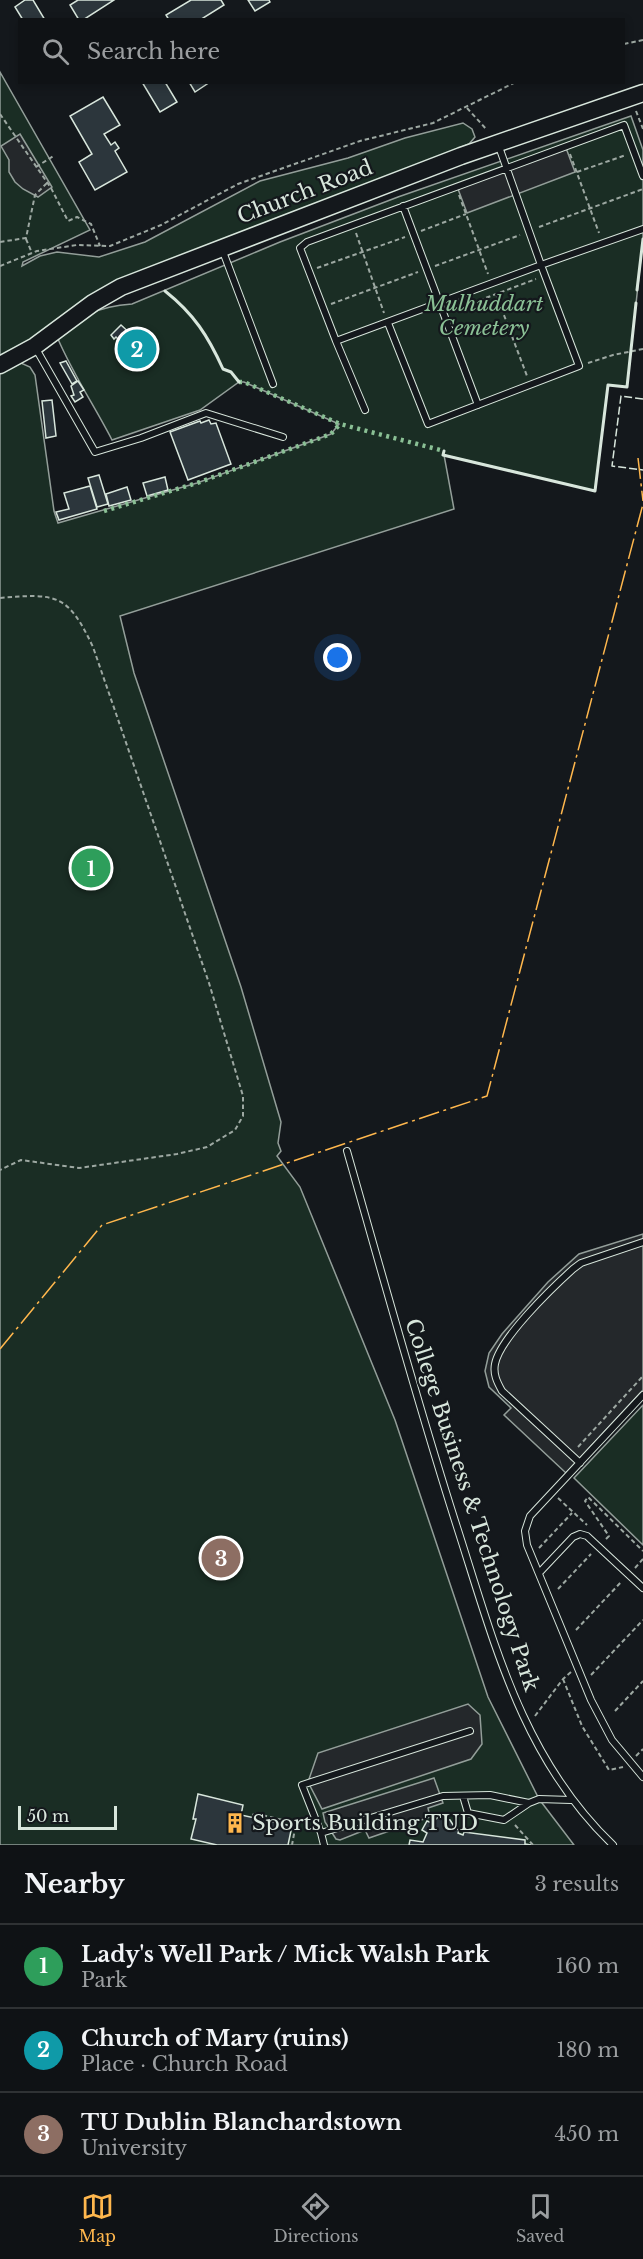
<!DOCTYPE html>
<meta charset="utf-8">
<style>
:root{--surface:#0f1215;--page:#1d2022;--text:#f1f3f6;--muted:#9b9ea0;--line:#2f3234;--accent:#ffb74d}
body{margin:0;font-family:"Libre Baskerville",serif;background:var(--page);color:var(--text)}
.scale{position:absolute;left:18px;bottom:15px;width:99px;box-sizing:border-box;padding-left:6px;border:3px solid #d8e6dc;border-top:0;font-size:16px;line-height:21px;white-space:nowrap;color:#d8e6dc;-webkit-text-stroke:4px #14181c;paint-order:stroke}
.you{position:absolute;left:338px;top:658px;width:21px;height:21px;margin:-15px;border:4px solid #fff;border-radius:50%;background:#1a73e8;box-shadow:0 0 0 9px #1a73e833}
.badge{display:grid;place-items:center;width:39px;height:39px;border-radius:50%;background:var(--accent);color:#fff;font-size:20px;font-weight:700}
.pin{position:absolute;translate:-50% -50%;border:3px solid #fff;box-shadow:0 2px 6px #0006}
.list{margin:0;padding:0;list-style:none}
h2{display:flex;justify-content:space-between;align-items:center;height:78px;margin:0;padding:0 24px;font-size:26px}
h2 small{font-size:20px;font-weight:400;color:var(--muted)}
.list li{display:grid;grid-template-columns:39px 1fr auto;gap:18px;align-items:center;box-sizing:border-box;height:84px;padding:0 24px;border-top:2px solid var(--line)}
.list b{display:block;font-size:22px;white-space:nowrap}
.list p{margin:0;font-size:20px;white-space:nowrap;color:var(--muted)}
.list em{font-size:20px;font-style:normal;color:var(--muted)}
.icon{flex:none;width:33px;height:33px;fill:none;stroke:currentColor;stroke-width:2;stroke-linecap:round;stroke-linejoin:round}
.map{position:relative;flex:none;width:643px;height:1845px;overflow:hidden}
.search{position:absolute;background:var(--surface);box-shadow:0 3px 9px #0003;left:18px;right:18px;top:18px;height:66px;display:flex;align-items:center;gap:15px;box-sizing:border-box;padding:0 21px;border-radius:0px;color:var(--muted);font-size:22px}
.sheet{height:330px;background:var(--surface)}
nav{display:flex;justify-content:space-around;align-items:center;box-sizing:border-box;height:84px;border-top:2px solid var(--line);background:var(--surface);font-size:16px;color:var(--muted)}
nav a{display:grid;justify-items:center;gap:3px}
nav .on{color:var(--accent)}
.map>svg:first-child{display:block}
</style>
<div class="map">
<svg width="643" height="1845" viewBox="0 0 643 1845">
<rect width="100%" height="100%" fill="#14181c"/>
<path fill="#1a2d24" stroke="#939e99" stroke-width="1.5" d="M0 72 90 230 23 262 22 266 40 256 57 252 99 257 145 242 260 181 348 158 405 138 463 123 472 129 475 137 469 144 102 290 11 368 21 363 30 367 35 375 54 511 58 523 197 483 331 434 339 424 244 382H239L200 410 112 440C95 407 73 374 58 339 86 315 94 307 132 304L280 242 398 197 631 116 643 150V239L627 387 608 385 595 491 444 455 454 509 120 616 134 673 241 987 281 1122 278 1143 281 1151 277 1156 300 1187 395 1420 488 1697 539 1799 574 1845H0Z
M643 1405V1545L574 1478Z"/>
<path fill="#24282b" stroke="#939e99" stroke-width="1.5" d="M20 134 52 187 38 197 23 189 15 182 9 172V160L1 146Z
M566 148 575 172 467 213 458 189Z
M643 1234V1390L566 1473 504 1415 511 1408 489 1387 485 1371 489 1353 502 1334 548 1282 579 1254Z
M468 1704 480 1715 482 1744 471 1759 322 1809 308 1782 318 1753Z
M434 1778 443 1803 428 1808 430 1817 369 1838 365 1830 340 1840 336 1839 325 1822 323 1813Z"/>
<path fill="#2c363c" stroke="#d8e6dc" stroke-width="1.5" d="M25 0H33L45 20H23L15 7Z
M78 0H114L83 20H79L70 5Z
M191 0H221L224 5 200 20H169L166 15Z
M248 0H269L270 2 255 11Z
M142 82H165L177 102 160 112Z
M189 82H210L195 92Z
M103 97 120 125 104 134 111 145 115 142 119 148 115 151 127 172 95 190 79 162 92 154 70 116Z
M121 325 156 357 147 367 118 341 119 340 116 337 114 339 111 335Z
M66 361 77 381 72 384 60 363Z
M78 381 84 390 80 392 83 397 75 402 71 396 74 395 71 386Z
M52 400 56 436 46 438 42 401Z
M209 420 211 424 216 423 231 464 188 480 170 432 200 421 201 423Z
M99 475 108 504 97 507 88 478Z
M165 477 168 490 147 496 143 483Z
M90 486 97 509 59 520 56 512 69 509 64 493Z
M127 487 131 500 109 506 106 494Z
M198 1794 243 1805 241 1815 292 1826 288 1845H217L191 1839 196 1819H193Z
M446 1816V1819L450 1820 455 1828 459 1830 458 1833 463 1835 464 1832 525 1840V1844L531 1845H409L410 1840 423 1842 427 1833 422 1830 427 1821 432 1823 438 1817Z"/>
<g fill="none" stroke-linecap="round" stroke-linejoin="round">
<g stroke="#d8e6dc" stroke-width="8">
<path id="lane" d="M498 144 541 265 643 229
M403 206 478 405
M222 249 273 384
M388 323 428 424 579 366 541 265 336 341 300 248 307 242 624 125 643 176
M336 341 365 410
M35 347 95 452 141 438 206 413 283 437
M347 1151C383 1277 417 1402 457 1527 494 1642 522 1758 613 1845
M643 1395 530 1516 525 1531 527 1545 591 1700 612 1740 643 1777
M580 1463 502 1391C497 1382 493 1374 495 1364 500 1338 552 1288 573 1269L581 1263 643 1242
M539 1573 573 1537 580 1534 587 1536 643 1588
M463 1796 468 1813 504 1820 529 1803
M321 1833 302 1785 470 1731
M324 1845 321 1833 443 1796 490 1795 529 1803 539 1799 571 1800"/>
</g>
<g stroke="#d8e6dc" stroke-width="19">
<path id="secondary" d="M0 365 35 346 93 303 121 287 461 156 643 93"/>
</g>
<path stroke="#9da8a2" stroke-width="2" stroke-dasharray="4.5 3" stroke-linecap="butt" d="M624 44 643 40
M467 108 487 130
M636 111 643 129
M0 114 51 188 68 221 77 217 91 224 100 246
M570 154 599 233
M36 167 55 155
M577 172 626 155
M459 195 488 274
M539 227 643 189
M421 231 466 214
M356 233 384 313
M26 239 32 253
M0 242 26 238 35 195 47 183
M0 266 37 251 77 245 110 246 161 225 238 184 360 141 433 123 516 82
M435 266 520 235
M317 268 405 237
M496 294 527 376
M331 304 418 272
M451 311 536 279
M588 363 613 355 643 349
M0 598C57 593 68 594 93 647L209 983 243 1096V1116L235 1130 207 1147 177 1154 79 1168 21 1160 0 1170
M578 1447 643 1376
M558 1498 587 1525
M606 1539 609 1536 585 1501 588 1497 643 1551
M539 1548 572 1513
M635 1568 643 1559
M558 1589 591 1554
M576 1630 622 1581
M591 1675 643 1620
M563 1679 582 1726 609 1770 623 1767
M615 1711 643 1681
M535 1716 563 1679 571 1672
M636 1756 643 1749
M254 1818 253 1813 296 1823 292 1845
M515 1825 533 1845"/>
<use href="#lane" stroke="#14181c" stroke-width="6"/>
<use href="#secondary" stroke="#14181c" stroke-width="16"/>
<path stroke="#8ac095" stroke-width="4.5" stroke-dasharray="3 4.5" stroke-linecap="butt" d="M239 382H244L340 424 444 451
M104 511 197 483 331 434 340 424"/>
<path stroke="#d8e6dc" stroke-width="1.5" stroke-dasharray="8 3" stroke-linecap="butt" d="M643 399 621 396 612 466 643 470"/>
<path stroke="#d8e6dc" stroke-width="3" d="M637 290 643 239
M165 291C194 314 208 336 223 369L231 372 239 382
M444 451 443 455 595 491 608 385 627 387 636 303"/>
<path stroke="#ffb74d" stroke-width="1.5" stroke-dasharray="21 4.5 3 4.5" stroke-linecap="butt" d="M638 458 643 501
M0 1349 102 1225 487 1096 643 504"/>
</g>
<defs>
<g id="building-bare" transform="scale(1.62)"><path d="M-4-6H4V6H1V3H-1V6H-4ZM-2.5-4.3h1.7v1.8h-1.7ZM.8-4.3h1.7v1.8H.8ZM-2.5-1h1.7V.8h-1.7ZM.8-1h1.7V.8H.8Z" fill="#ffb74d" stroke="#14181c" stroke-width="2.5" paint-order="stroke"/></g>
</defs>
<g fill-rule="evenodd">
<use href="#building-bare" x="235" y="1823"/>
</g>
<g text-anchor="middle" stroke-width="4.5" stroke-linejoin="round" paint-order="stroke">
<g font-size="21" fill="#d8e6dc" stroke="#14181c">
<text transform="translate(305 192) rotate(-21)" y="7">Church Road</text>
<text transform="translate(472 1505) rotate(72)" y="7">College Business &amp; Technology Park</text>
</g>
<g font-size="21" font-style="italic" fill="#8ac095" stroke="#14181c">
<text x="484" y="311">Mulhuddart<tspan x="484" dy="24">Cemetery</tspan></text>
</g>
<g font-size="21" fill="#d8e6dc" stroke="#14181c" text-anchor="start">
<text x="252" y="1830">Sports Building TUD</text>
</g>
</g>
</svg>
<div class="scale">50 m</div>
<div class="you"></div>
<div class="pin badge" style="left:91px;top:868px;background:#2e9e5b">1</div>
<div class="pin badge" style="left:137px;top:349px;background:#0f9aa8">2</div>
<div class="pin badge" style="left:221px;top:1558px;background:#8d6e63">3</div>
<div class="search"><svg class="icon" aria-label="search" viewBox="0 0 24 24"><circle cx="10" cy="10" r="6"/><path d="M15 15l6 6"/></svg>Search here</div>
</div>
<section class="sheet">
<h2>Nearby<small>3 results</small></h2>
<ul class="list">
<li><span class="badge" style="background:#2e9e5b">1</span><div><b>Lady's Well Park / Mick Walsh Park</b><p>Park</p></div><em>160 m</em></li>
<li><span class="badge" style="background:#0f9aa8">2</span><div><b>Church of Mary (ruins)</b><p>Place · Church Road</p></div><em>180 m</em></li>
<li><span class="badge" style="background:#8d6e63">3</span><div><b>TU Dublin Blanchardstown</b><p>University</p></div><em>450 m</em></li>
</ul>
</section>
<nav>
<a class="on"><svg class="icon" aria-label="map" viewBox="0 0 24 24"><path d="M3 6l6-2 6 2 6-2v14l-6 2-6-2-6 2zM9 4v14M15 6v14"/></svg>Map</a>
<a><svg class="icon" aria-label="directions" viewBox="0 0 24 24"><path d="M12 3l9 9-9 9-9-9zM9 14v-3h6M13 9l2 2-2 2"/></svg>Directions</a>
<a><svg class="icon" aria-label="saved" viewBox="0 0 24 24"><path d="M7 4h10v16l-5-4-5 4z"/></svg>Saved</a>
</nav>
